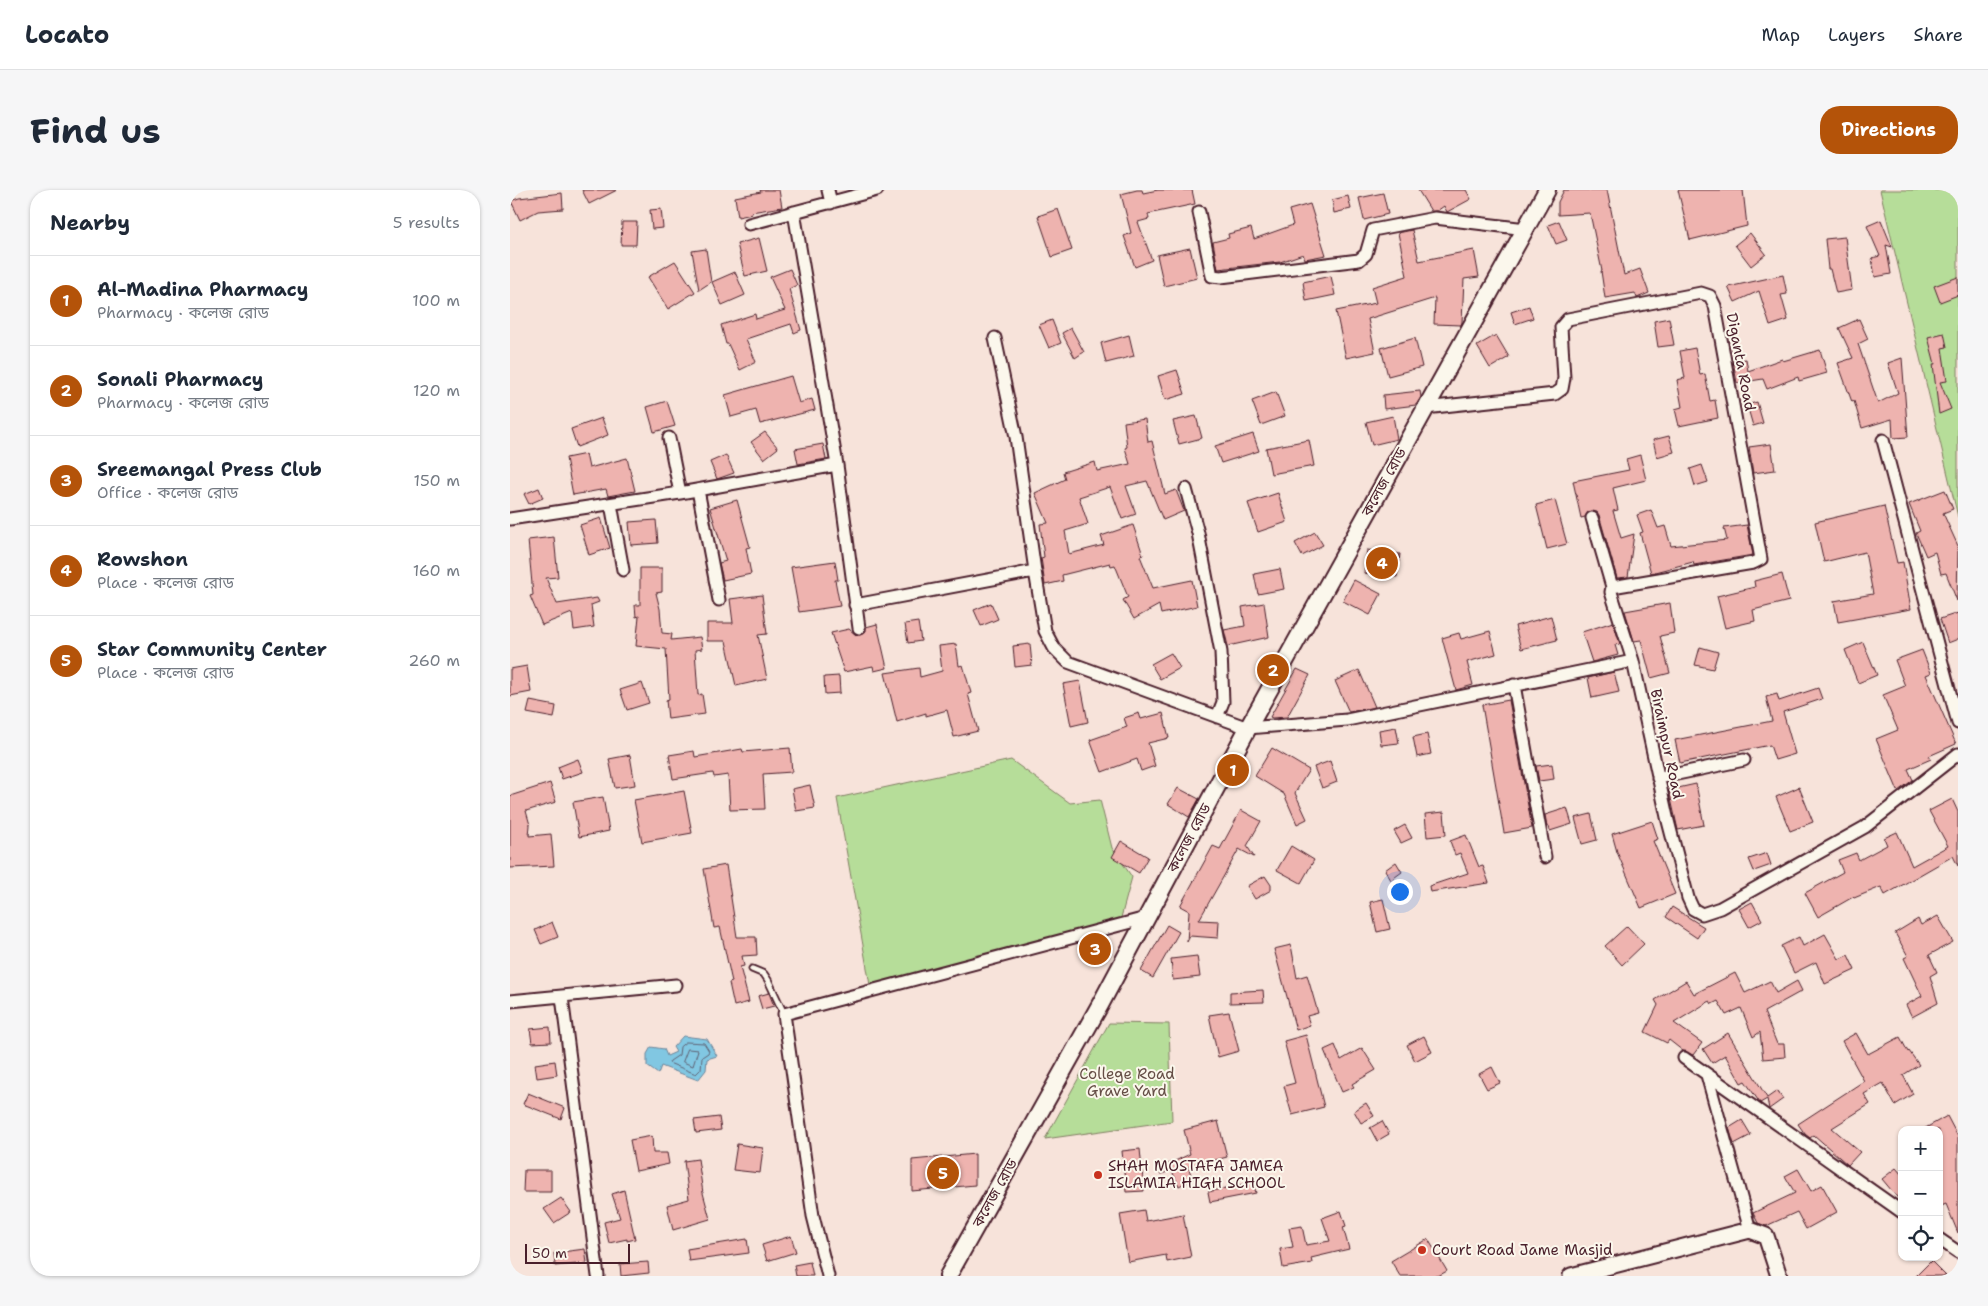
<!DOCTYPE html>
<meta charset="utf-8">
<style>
:root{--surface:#fff;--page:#f6f6f7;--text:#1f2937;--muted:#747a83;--line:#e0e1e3;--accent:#b45309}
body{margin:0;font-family:"Shantell Sans","Noto Sans Bengali",sans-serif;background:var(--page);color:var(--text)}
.controls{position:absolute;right:15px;bottom:15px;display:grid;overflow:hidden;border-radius:10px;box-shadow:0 1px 4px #0004}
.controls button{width:45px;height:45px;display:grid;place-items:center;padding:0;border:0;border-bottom:1px solid var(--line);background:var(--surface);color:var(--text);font:25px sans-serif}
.scale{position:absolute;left:15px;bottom:12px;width:105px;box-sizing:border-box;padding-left:5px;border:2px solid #4a1f2b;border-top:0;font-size:14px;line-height:18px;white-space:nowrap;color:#4a1f2b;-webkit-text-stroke:4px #fbf7ec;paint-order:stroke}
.you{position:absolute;left:889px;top:701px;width:18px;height:18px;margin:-12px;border:4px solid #fff;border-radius:50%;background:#1a73e8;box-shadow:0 0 0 8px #1a73e833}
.badge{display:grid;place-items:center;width:32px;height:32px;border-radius:50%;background:var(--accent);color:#fff;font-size:16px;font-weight:700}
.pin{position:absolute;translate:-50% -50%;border:2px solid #fff;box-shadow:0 1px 5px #0006}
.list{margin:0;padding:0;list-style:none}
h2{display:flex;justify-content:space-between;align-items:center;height:65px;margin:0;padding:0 20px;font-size:21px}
h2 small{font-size:16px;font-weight:400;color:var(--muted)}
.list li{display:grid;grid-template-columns:32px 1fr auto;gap:15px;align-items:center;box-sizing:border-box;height:90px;padding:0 20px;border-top:1px solid var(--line)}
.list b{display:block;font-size:19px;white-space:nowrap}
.list p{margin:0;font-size:16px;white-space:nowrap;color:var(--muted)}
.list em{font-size:16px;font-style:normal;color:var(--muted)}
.icon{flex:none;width:28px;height:28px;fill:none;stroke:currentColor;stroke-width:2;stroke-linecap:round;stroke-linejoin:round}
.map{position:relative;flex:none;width:1448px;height:1086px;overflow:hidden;border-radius:20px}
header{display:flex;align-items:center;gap:30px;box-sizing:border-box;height:70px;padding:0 25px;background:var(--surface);border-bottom:1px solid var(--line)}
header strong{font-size:24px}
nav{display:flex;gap:28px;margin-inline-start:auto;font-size:18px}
.intro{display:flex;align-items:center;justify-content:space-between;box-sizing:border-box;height:120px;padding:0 30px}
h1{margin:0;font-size:35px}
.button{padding:12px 22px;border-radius:20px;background:var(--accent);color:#fff;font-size:18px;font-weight:700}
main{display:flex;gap:30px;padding:0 30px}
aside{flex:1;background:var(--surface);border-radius:20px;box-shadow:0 1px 4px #0004}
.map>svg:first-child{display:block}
</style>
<header>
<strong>Locato</strong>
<nav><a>Map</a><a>Layers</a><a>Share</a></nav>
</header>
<div class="intro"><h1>Find us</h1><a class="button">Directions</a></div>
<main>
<aside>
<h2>Nearby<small>5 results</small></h2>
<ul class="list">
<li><span class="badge">1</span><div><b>Al-Madina Pharmacy</b><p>Pharmacy · কলেজ রোড</p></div><em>100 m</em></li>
<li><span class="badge">2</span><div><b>Sonali Pharmacy</b><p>Pharmacy · কলেজ রোড</p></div><em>120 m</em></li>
<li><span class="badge">3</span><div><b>Sreemangal Press Club</b><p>Office · কলেজ রোড</p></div><em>150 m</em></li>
<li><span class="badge">4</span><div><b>Rowshon</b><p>Place · কলেজ রোড</p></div><em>160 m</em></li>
<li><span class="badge">5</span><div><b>Star Community Center</b><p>Place · কলেজ রোড</p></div><em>260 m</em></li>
</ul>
</aside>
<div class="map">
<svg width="1448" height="1086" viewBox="0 0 1448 1086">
<rect width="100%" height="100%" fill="#f7e3da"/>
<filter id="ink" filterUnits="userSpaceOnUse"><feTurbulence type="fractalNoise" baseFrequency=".02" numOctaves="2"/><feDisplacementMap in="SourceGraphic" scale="10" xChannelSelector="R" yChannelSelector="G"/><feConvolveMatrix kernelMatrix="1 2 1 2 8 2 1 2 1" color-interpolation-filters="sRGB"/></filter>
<g filter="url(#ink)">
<path fill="#f4d5cd" d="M581 747 600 756 593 772 569 762Z"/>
<path fill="#b6dd99" stroke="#807e62" d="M1370 0H1448V327Z
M501 570 560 613 590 610 602 658 622 687 609 735 360 795 327 608Z
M599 833 659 834 662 931 535 949Z"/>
<path fill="#81c7e2" stroke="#6b8499" d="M173 846 197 849 207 866 197 869 196 880 188 890 151 876 148 884 137 876V864L141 857 154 859 157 866 166 862 163 857Z"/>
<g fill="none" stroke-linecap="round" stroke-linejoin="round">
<path stroke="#606274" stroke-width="1" d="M176 852 194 853 199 861 198 863 192 867 191 879 186 884 159 873 160 871 169 865 170 857Z
M178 859 188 860 183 876 173 872Z"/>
</g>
<path fill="#eeb3af" stroke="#4a1f2b" d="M72 0H107L79 14Z
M250 0H269L272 17 241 22 242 24 228 27 225 7 251 2Z
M627 0H632L633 3 648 0H682L685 14 638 24 639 29 628 32 642 70 625 77 614 46 621 43 611 4Z
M908 0H956L961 9 937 22 934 16 927 21H921Z
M1054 0H1097L1114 85 1130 79 1139 103 1127 108 1125 103 1095 108 1091 81H1092L1080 23 1048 25V12Z
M1168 0H1233L1237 36 1180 50Z
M52 3 53 19 28 21 10 30 1 11 9 8Z
M873 3 878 24 854 30 849 8Z
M838 6 841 19 824 23 822 10Z
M800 14 816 65 795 69 793 64 770 72 708 79 703 52 719 48 718 44 741 38 744 49 783 35 779 20Z
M151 19 153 38 142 39 140 20Z
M548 19 562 60 542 67 528 26Z
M1371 30 1382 57 1376 55 1381 84 1365 87 1362 68 1370 66 1357 36Z
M1049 31 1057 50 1046 54 1038 35Z
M112 32H127L126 55H111Z
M902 40 909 71 964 60 969 87 954 89 952 132 951 135 924 134 925 108 858 129 865 162 836 168 826 121 866 113 862 97 897 86 888 43Z
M1240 43 1256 64 1241 76 1225 55Z
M1335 47 1342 100 1326 103 1320 79H1318L1315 49Z
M249 48 257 81 235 86 227 54Z
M680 58 687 88 654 96 647 65Z
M196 59 201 92 189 100 182 61Z
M165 71 185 102 158 119 138 87Z
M280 79 287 95 279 99 291 140 284 143 281 134 236 149 246 172 230 180 218 154H216L211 135 245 124 246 129 275 120 260 87Z
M225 82 235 105 212 115 202 92Z
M1273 85 1277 104 1271 105 1278 130 1260 136 1249 101 1225 112 1218 97Z
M821 86 825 105 796 111 793 92Z
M1448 87V105L1430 112 1424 96Z
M1019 116 1023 128 1005 134 1001 122Z
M1159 128 1164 155 1148 157 1144 131Z
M1349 129 1358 149 1348 154 1368 213 1388 203 1378 173 1392 168 1398 247 1383 248 1382 229 1352 238 1344 211 1342 212 1328 173 1343 168 1329 138Z
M542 130 551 153 539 158 529 135Z
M561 138 574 162 565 168 552 143Z
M1434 143 1437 157 1432 158 1437 191 1430 192 1441 219 1429 224 1423 174H1425L1418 147Z
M619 145 624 166 596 173 591 153Z
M986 145 999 167 980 178 967 156Z
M905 148 912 177 878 186 871 158Z
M1185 158 1190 185 1195 184 1200 211 1205 210 1208 228 1169 236 1165 219 1172 217 1167 190 1175 188 1170 161Z
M1310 160 1317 183 1289 191 1288 187 1257 199 1253 189 1227 193 1223 171 1236 169 1238 181 1272 169 1273 171Z
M667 180 675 204 655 210 648 186Z
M281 186 289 213 302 209 305 220 250 234 246 220 221 227 215 205Z
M910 201 911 207 906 215 874 219 873 205Z
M766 202 775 226 751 235 742 211Z
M157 211 165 236 144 242 137 217Z
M1247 212 1253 233 1243 236 1237 215Z
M686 226 692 248 669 254 663 231Z
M883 226 887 249 862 255 856 232Z
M92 228 98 245 67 257 61 239Z
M635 229 638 252 642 251 655 304 666 300 674 321 653 330 637 291 616 296 626 324 612 329 600 297 569 307 578 334 555 341 559 364 594 355 591 346 623 335 633 365 630 366 643 398 682 390 687 416 651 424 649 415 624 429 613 410 618 407 605 375 601 376 600 373 552 385 553 391 535 395 531 368 534 367 530 334 538 333 525 303 555 289 553 282 585 272 587 281 620 274 615 258 617 257 614 232Z
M255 242 268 258 254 269 241 252Z
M743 244 749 261 711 273 705 256Z
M1159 246 1164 262 1147 267 1143 250Z
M799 250 804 276 761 284 756 258Z
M313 254 316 269 288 274 285 259Z
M1261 254 1265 280 1243 283 1239 257Z
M76 264 79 278 117 268 125 301 98 306 96 299 63 305 56 268Z
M216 265 224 283 207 289 200 272Z
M1130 265 1136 290 1103 298 1108 320 1103 321 1111 348 1124 344 1118 387 1107 388 1089 325 1087 322 1080 321 1075 327 1071 328 1063 291 1119 280 1116 269Z
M1192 275 1198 292 1185 296 1180 279Z
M29 298 33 308 19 314 14 304Z
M1435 300 1443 319 1433 323 1448 356 1447 411 1436 383 1431 384 1425 362 1416 366 1406 343 1410 341 1399 314Z
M768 303 777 332 748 342 738 313Z
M227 310 240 357 236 358 241 384 213 390 209 373 216 371 200 318Z
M1045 310 1057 354 1037 359 1026 315Z
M1374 316 1387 373 1393 372 1401 419 1328 432 1324 411 1363 404 1355 362 1314 372 1305 332Z
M1141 320 1148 338 1155 336 1161 356 1217 350 1214 338 1237 335 1243 365 1184 375 1183 372 1141 383 1130 343 1133 342 1127 325Z
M91 328 100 358 79 365 70 335Z
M146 330 148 353 121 355 119 332Z
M805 342 813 355 792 366 785 353Z
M44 347 48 387 36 388 47 414 87 408 89 412 81 415 84 437 64 440 62 423 32 435 20 406 23 405 18 350Z
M857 360 890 364 887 387 854 383Z
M325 371 328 390H325L330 416 289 422 281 377Z
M130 378H152V402L146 403 150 419 152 443 162 444 161 450 190 447 192 459 185 460 188 505 192 504 195 524 158 529 156 510 159 509 156 459 126 456 129 426 126 427 125 415H130Z
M770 379 774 399 748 404 744 384Z
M1272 384 1279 411 1243 420 1245 431 1215 438 1207 406 1245 397 1244 391Z
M844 390 871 404 860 425 833 411Z
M252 405 257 444 248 445 257 489 226 496 216 451H197V433H223L220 409Z
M481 413 488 429 471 436 464 420Z
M754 413 759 447 718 456 714 440 735 436 732 417Z
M1160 413 1164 443 1150 446 1160 483 1141 488 1131 450 1124 451 1115 421Z
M1448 423V449L1438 453 1430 429Z
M1041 426 1047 450 1011 459 1005 436Z
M408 432 411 451 398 453 395 434Z
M1103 432 1110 454 1105 455 1108 465 1082 472 1072 442Z
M367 434 377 478 364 481 363 476 334 482 321 443 339 439 346 445H350L356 441V437Z
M980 441 986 464 957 472 963 495 946 500 932 448 949 443 951 449Z
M1353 452 1367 485 1348 493 1335 460Z
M446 454 449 476 453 475 461 503 458 504 468 541 444 547 437 520 416 526V523L387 532 375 483 409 478 410 487 432 481 429 456Z
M520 454 522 475 505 477 503 456Z
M1190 457 1208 462 1203 479 1185 475Z
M1412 460 1421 483 1416 485 1446 554 1419 566 1421 569 1398 579 1403 590 1388 601 1366 549 1388 540 1373 505 1395 496 1385 470Z
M661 463 670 478 650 489 641 474Z
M17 476 21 502 0 506V479Z
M787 479 800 485 777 527 762 528 760 527Z
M849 480 865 517 839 522 825 491Z
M1104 482 1109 502 1082 508 1078 488Z
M329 486 330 503 315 504 314 487Z
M570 491 578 532 561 536 553 494Z
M132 493 139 513 117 520 110 500Z
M1308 498 1312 509 1273 522 1285 564 1265 570 1260 555 1170 573 1165 550 1262 531 1256 507 1267 504 1269 511Z
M999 510 1022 638 994 643 972 515Z
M20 511 46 516 44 528 17 523Z
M629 523 631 529 653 523 659 548 638 553 645 576 631 581 627 569 592 582 580 550 617 537 614 528Z
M886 537 889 553 871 555 869 540Z
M917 544 921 564 907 567 903 547Z
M280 558 282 582 253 584 255 619 220 620 218 585 204 587 203 583 163 589 159 565 184 561 185 567 232 559 233 562Z
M762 558 799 580 785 603 797 629 787 634 774 604 745 586Z
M120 565 125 595 105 598 99 569Z
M68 569 73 582 52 589 48 577Z
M820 571 827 592 812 598 804 577Z
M1042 574 1044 589 1029 591 1026 576Z
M40 593 46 612 16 621 20 635 19 646 41 644 44 676 0 678V606Z
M1186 594 1194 635 1168 640 1159 600Z
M300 595 305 618 286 621 282 599Z
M1289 597 1303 632 1280 641 1266 607Z
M668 598 689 609 679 627 658 614Z
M174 601 182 643 132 652 124 610Z
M93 607 99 641 69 647 63 612Z
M1442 609 1448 622V676L1443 666 1375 705 1371 697 1344 708 1343 707 1308 727 1295 703 1333 682 1328 670 1346 663 1349 670 1377 655 1374 648 1387 642 1402 676 1438 656 1419 621Z
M1057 618 1062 634 1040 641 1039 636H1037L1035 625Z
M731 620 751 631 737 656 744 667 729 659 689 730 709 731 708 748 680 746 677 752 679 721 670 716 703 656 710 659Z
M934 622 936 645 917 647 915 624Z
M1081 624 1087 650 1072 654 1065 628Z
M1142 631 1148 649 1143 651 1165 704 1131 718 1107 662 1102 644Z
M895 635 902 648 891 653 884 641Z
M956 645 969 677 973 676 979 693 920 702 919 696 958 683 950 663 945 665 940 651Z
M611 651 638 667 629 683 602 667Z
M781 656 804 670 791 693 767 680Z
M1257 663 1261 675 1244 681 1239 669Z
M886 672 892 682 881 690 875 680Z
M216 675 227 747H246L247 765 232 766 234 776 230 777 239 812 224 816 219 793 222 792 210 737 204 738 194 679Z
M755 686 761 695V700L745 709 737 696Z
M873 709 880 739 867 742 860 712Z
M1242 712 1252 730 1239 737 1229 719Z
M1162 717 1194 737 1187 748 1156 727Z
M1428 726 1443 752 1419 765 1427 782 1420 786 1428 813 1402 827 1396 815 1412 806 1394 768 1398 766 1385 743 1408 729 1411 735Z
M42 732 48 747 31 754 25 740Z
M657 735 669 742 643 788 631 781Z
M1117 736 1134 754 1112 775 1095 756Z
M1315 744 1329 769 1338 765 1345 780 1315 794 1306 772 1284 783 1271 756 1289 747 1293 756Z
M781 755 787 788 797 785 808 823 797 826 800 835 786 840 764 759Z
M687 766 690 787 663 790 661 769Z
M1225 783 1235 803 1260 791 1266 803 1287 791 1292 801 1254 822 1267 854H1274L1275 867 1253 869 1250 842 1243 847 1231 818 1216 825 1208 811 1202 814 1200 811 1164 833 1192 853 1183 865 1173 861 1159 850 1157 853 1135 842 1148 815 1145 810 1176 791 1184 804Z
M753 800 754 812 720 813V802Z
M259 803 264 816 252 819 248 806Z
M719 822 729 861 708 867 699 825Z
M40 837 41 852 22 853 20 839Z
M1218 843 1257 908 1267 901 1273 909 1259 919 1257 909 1250 913 1235 891 1231 893 1215 865 1202 873 1193 859Z
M1346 843 1358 864 1390 847 1398 862 1399 861 1409 875 1393 885 1403 904 1385 915 1373 893 1354 904 1360 914 1322 938 1350 962 1338 975 1304 945 1300 948 1295 944 1288 934 1354 891 1332 851Z
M796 845 814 917 782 925 774 896 785 893 774 851Z
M914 846 922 862 905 871 897 855Z
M825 855 831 870 852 858 866 880 842 894 844 897 832 902 814 860Z
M45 871 47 885 27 888 25 874Z
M982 877 990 893 977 899 969 884Z
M18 903 55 918 51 929 13 914Z
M856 913 864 926 851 933 844 921Z
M1437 926 1448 947V1043L1436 1014 1429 1017V940H1412Z
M209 927 211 940 186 943 184 930Z
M1232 930 1241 945 1224 954 1219 938Z
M708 931 717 967 678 977 683 989 669 996 662 981 650 984 648 979 680 964 674 940Z
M872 931 879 944 867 951 860 938Z
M142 946 143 963H157L159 974 126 981 120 950Z
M227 954 253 958 250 983 223 980Z
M630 959 634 1001 616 1002 612 961Z
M465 964V995L402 1001V970Z
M188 969 193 1003 200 1029 163 1040 157 1015 179 1009 174 971Z
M1386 978 1392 985V1013L1372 989Z
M1288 979 1301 1001 1312 995 1327 1022 1296 1039 1287 1022 1256 1036 1248 1033 1243 1023 1285 1003 1275 986Z
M14 980H41V1002H13Z
M743 992 746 1003 700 1012 698 1002Z
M114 1000 125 1049 117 1051V1049L99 1053 94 1032 110 1028 102 1004Z
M51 1008 61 1022 44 1033 34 1019Z
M634 1020 636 1031 673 1024 681 1067 657 1072 656 1065 618 1072 610 1024Z
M831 1021 836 1036 833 1037 839 1059 801 1068 802 1073 773 1078 770 1059 783 1057 779 1038 792 1036 796 1055 820 1051 812 1028Z
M281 1046 286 1062 257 1071 252 1055Z
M237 1049 239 1063 179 1071 177 1059Z
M918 1049 937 1081 928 1086H890L881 1071Z
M75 1059 77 1073 45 1076 44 1063Z
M1421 1071 1436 1086H1406Z
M138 1072 139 1083 111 1086 110 1074Z
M300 1072 303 1086H286L284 1075Z"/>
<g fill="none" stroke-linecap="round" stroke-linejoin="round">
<g stroke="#4a1f2b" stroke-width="9">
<path id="service" d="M242 779 254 784 258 790 274 824"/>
</g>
<g stroke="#4a1f2b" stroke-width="15">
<path id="minor" d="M318 0 321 13
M284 22 327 275 349 438
M689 22 702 86 711 87 849 70 856 64 863 40 925 28 1016 39
M239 34 367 0
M485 148 506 247 525 381 535 441 544 458 558 472 738 538 837 530 1123 471 1157 627 1178 708 1183 719 1192 724 1210 718 1355 637 1448 564
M915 218 1045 204 1052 199 1054 188 1051 137 1058 129 1191 103 1200 106 1205 116 1251 369 1243 373 1102 397 1101 402 1123 471
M159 248 170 303
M1373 250 1448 533
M676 299 688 343 711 462 713 512 707 527
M188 300 209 410
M101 314 113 380
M1082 328 1102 397
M0 329 170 303 327 275
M345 415 525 381
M1004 495 1035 667
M1148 588 1234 570
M52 807 88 1086
M0 811 166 795
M1174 868 1392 1022
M1197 885 1240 1040
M1429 1049 1448 1062
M318 1086 303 1026 274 824 636 728"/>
</g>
<g stroke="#4a1f2b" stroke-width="19">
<path id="tertiary" d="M1061 1086 1240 1040 1256 1046 1269 1086"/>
</g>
<g stroke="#4a1f2b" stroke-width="20">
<path id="secondary" d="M438 1086 590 815 738 538 1037 0"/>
</g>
<use href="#service" stroke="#fbf7ec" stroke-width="5.5"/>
<use href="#minor" stroke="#fbf7ec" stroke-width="11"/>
<use href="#tertiary" stroke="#fbf7ec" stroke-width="15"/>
<use href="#secondary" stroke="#fbf7ec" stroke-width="16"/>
</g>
</g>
<g fill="#c8321e" stroke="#fbf7ec" stroke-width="2">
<circle cx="588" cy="985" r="5"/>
<circle cx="912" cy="1060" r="5"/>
</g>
<g text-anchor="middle" stroke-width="4" stroke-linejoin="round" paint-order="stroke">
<g font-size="15" fill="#4a1f2b" stroke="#fbf7ec">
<text transform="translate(1231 172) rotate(79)" y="5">Diganta Road</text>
<text transform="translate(874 292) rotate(-61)" y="5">কলেজ রোড</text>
<text transform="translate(1157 554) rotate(78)" y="5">Biraimpur Road</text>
<text transform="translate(679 648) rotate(-62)" y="5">কলেজ রোড</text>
<text transform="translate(485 1003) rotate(-61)" y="5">কলেজ রোড</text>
</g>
<g font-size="15" fill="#654e46" stroke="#fbf7ec">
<text x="617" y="889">College Road<tspan x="617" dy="17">Grave Yard</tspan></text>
</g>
<g font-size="15" fill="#4a1f2b" stroke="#fbf7ec" text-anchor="start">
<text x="598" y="981">SHAH MOSTAFA JAMEA<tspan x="598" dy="17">ISLAMIA HIGH SCHOOL</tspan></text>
<text x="922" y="1065">Court Road Jame Masjid</text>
</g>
</g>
</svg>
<div class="controls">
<button>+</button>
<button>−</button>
<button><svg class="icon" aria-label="locate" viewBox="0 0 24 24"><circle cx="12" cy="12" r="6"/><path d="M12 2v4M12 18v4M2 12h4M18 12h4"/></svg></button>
</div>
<div class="scale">50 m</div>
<div class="you"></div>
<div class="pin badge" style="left:723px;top:580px">1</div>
<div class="pin badge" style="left:763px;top:480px">2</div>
<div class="pin badge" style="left:585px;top:759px">3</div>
<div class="pin badge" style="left:872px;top:373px">4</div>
<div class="pin badge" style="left:433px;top:983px">5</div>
</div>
</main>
